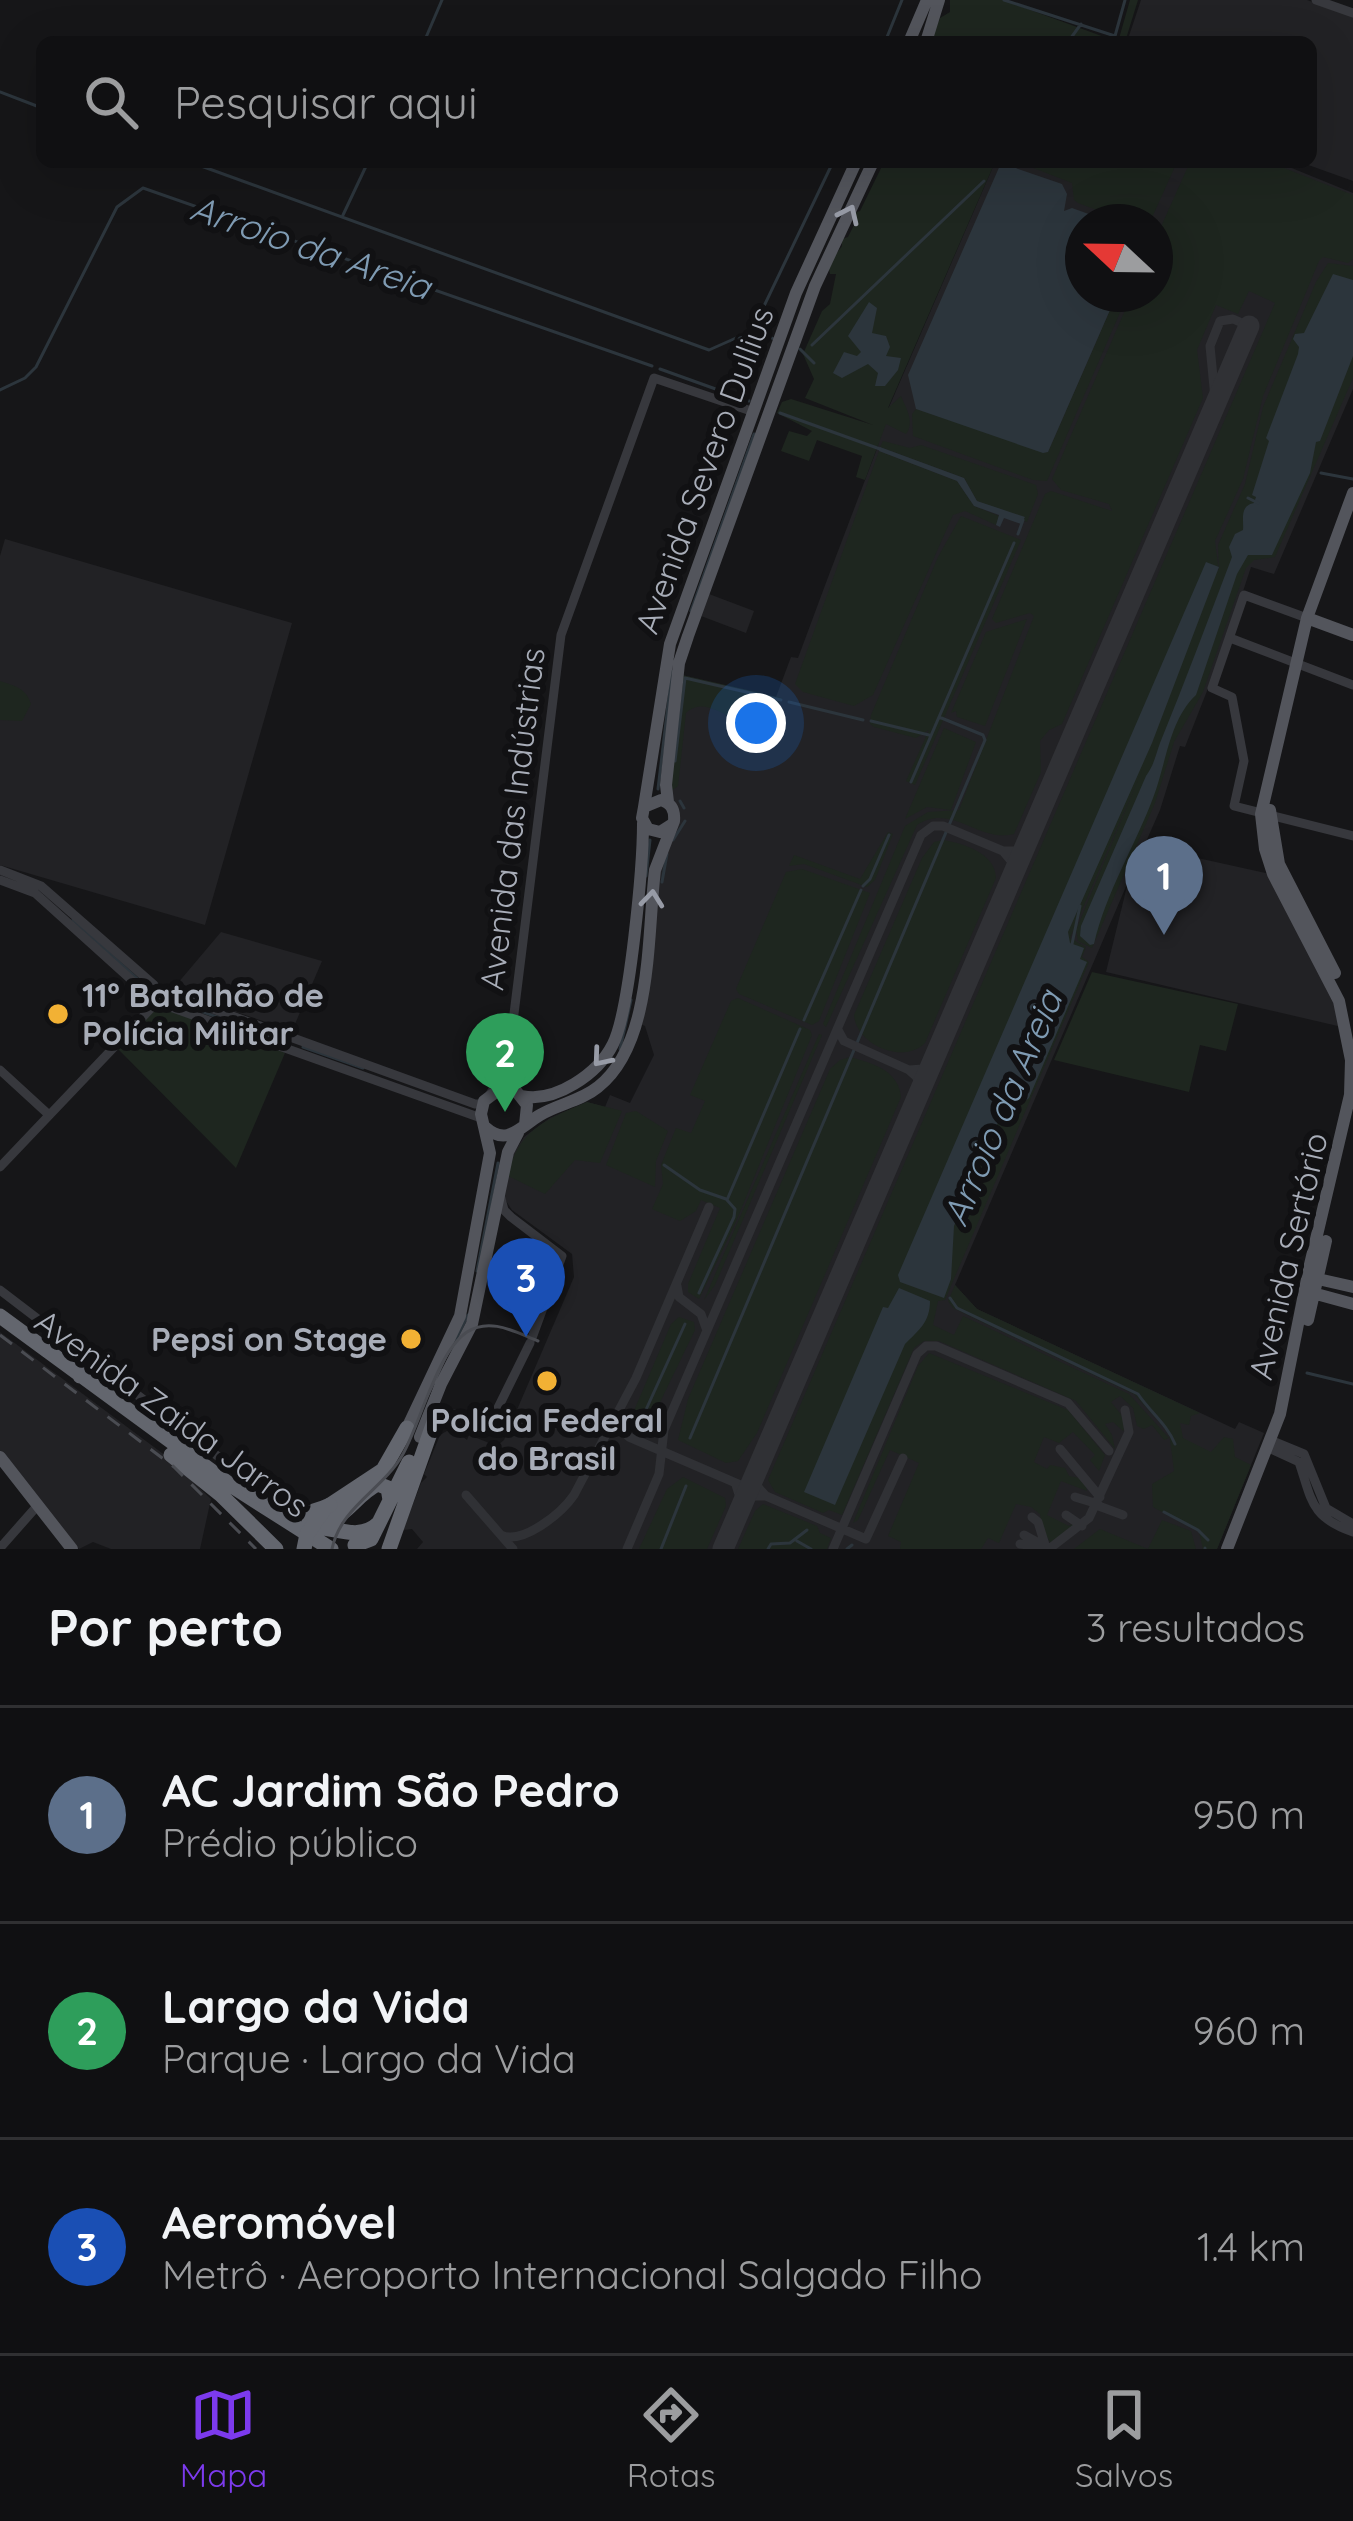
<!DOCTYPE html>
<html lang="pt">
<meta charset="utf-8">
<style>
:root{--surface:#101012;--page:#1e1e20;--text:#f1f3f6;--muted:#9c9d9f;--line:#303032;--accent:#7c3aed}
body{margin:0;font-family:Quicksand,sans-serif;background:var(--page);color:var(--text)}
.compass{position:absolute;left:1065px;top:204px;width:108px;height:108px;border-radius:50%;background:var(--surface);box-shadow:0 12px 48px #0002;rotate:292deg}
.you{position:absolute;left:756px;top:723px;width:42px;height:42px;margin:-30px;border:9px solid #fff;border-radius:50%;background:#1a73e8;box-shadow:0 0 0 18px #1a73e833}
.badge{display:grid;place-items:center;width:78px;height:78px;border-radius:50%;background:var(--accent);color:#fff;font-size:39px;font-weight:700}
.pin{position:absolute;translate:-50% -99px;filter:drop-shadow(0 3px 6px #0008)}
.pin::after{content:'';position:absolute;top:63px;width:42px;height:36px;background:inherit;clip-path:polygon(0 0,100% 0,50% 100%)}
.list{margin:0;padding:0;list-style:none}
h2{display:flex;justify-content:space-between;align-items:center;height:156px;margin:0;padding:0 48px;font-size:51px}
h2 small{font-size:39px;font-weight:400;color:var(--muted)}
.list li{display:grid;grid-template-columns:78px 1fr auto;gap:36px;align-items:center;box-sizing:border-box;height:216px;padding:0 48px;border-top:3px solid var(--line)}
.list b{display:block;font-size:45px;white-space:nowrap}
.list p{margin:0;font-size:39px;white-space:nowrap;color:var(--muted)}
.list em{font-size:39px;font-style:normal;color:var(--muted)}
.icon{flex:none;width:66px;height:66px;fill:none;stroke:currentColor;stroke-width:2;stroke-linecap:round;stroke-linejoin:round}
.map{position:relative;flex:none;width:1353px;height:1549px;overflow:hidden}
.search{position:absolute;background:var(--surface);box-shadow:0 12px 48px #0002;left:36px;right:36px;top:36px;height:132px;display:flex;align-items:center;gap:30px;box-sizing:border-box;padding:0 42px;border-radius:18px;color:var(--muted);font-size:45px}
.sheet{height:804px;background:var(--surface)}
nav{display:flex;justify-content:space-around;align-items:center;box-sizing:border-box;height:168px;border-top:3px solid var(--line);background:var(--surface);font-size:33px;color:var(--muted)}
nav a{display:grid;justify-items:center;gap:6px}
nav .on{color:var(--accent)}
.map>svg:first-child{display:block}
</style>
<div class="map">
<svg width="1353" height="1549" viewBox="0 0 1353 1549">
<rect width="100%" height="100%" fill="#161618"/>
<path fill="#222225" fill-rule="evenodd" d="M1141 0H1307L1353 17V181L1300 162H1311V42H1127Z
M995 162H1277L1353 193V389L1274 574 1251 567 1227 640 1185 747 1180 746 1160 810 1130 878 1149 881 1157 849 1270 874 1331 992 1342 1027 1106 972 1128 882 955 1285 977 1309 1235 1429 1239 1422 1264 1433 1217 1549H417L423 1542 412 1529 403 1530 421 1483 427 1477 424 1474 440 1435 452 1428 467 1440 469 1435 497 1446 504 1440 574 1277 572 1254 512 1210 504 1198 512 1156 524 1137 550 1118 587 1102 605 1107 610 1095 630 1103 654 1055 645 1026 640 1024 657 879 665 847 682 675 776 697 791 657 798 658 827 580 878 446 880 428ZM1083 222H1155V294H1083Z
M5 539 292 623 205 925 0 865V556Z
M709 594 754 611 746 633 701 616Z
M221 932 322 961 292 1031 172 990Z
M0 1332 166 1456 211 1499 200 1549H111L93 1542 79 1549 0 1451Z"/>
<path fill="#1e261f" d="M950 0H1003L1118 42 1130 0H1138L1125 42H930L940 18 950 12Z
M884 162H995L888 408 901 396C906 408 915 422 906 434L886 424 865 480 856 477 862 456 817 440 809 461 781 451 789 431 807 436 812 431 777 413 782 402 791 399 873 425 805 398 814 379 803 354 822 311 830 304 836 274H830L828 265 842 246V239L848 237 856 221 852 219 854 213 860 211Z
M1018 162H1177L1150 222H1145L1141 214 1137 217 1142 222H1129L1078 203 1074 200 1072 183Z
M1190 162H1269L1353 195V259L1348 263 1323 257 1319 261 1263 396 1243 479 1215 541 1219 572 1218 545 1245 484 1263 407 1316 282 1328 263 1353 266V378L1275 557 1254 560 1246 568 1203 692 1174 742 1155 803 1092 948 1078 941 1076 930 1143 768 1070 938 1086 947 1082 957 1089 962 945 1300 938 1301 933 1325 954 1335 963 1316 1129 1394 1169 1438 1164 1440 1152 1425 1144 1429 1137 1426 1133 1408 1120 1396 1111 1402 1127 1422 1123 1431 1113 1422 1105 1424 1112 1435 1115 1449 1076 1401 939 1341H924L914 1348 842 1515 829 1510 823 1513 775 1492 768 1480 1275 303 1249 291 1238 314 1216 305 1197 350 1203 398 1062 724 1049 730 1040 741 1041 772 1014 834C979 843 951 802 917 825L826 1027 823 1024 905 826 928 812 959 810 1034 616 1030 613 996 623 992 619 1045 494 1051 491 1112 511 1109 504 1061 490 1052 479 1132 294H1155V240Z
M1117 294H1128L1047 481 1033 480 913 436 912 414 916 409 1048 452Z
M883 441 910 448 921 445 1036 485 1038 494 1027 522 977 501 964 478 880 447Z
M879 451 957 481 974 506 999 516 996 525 965 511 953 515 873 695 854 706 803 692 795 684Z
M961 516 1021 540 915 785 906 781 929 730 916 738 874 727 870 724 871 715 938 557Z
M1027 619 985 726 957 717 956 711 951 713 986 632Z
M682 675 782 698 778 703 764 702 756 721 736 714 733 718C717 711 701 699 686 713L678 786 671 791Z
M0 681C15 686 26 688 31 704L22 721 0 720Z
M944 728 976 742 951 810 927 807 905 819Z
M888 832 893 834 875 880 867 887 804 864 789 866 794 855 860 879Z
M943 840C965 844 995 853 996 878L925 1043C904 1065 856 1045 854 1015L922 858 934 842Z
M802 869 870 893 819 1021 812 1025 739 994 736 989 786 872Z
M1092 972 1238 1004 1226 1051 1200 1045 1189 1092 1054 1060Z
M738 998 810 1030 812 1035 736 1222 699 1299 688 1292V1284L720 1208 701 1200 696 1211 680 1221 652 1209 663 1184 661 1165 676 1128 691 1133 705 1101 690 1095 731 1001Z
M157 1005 283 1049 285 1053 236 1168 116 1047Z
M819 1034 822 1035 715 1285 704 1300Z
M850 1057C873 1063 899 1071 901 1097L757 1433 738 1461 726 1463 678 1440 688 1399 830 1069 840 1060Z
M587 1102 622 1111 600 1163 575 1160 545 1194 508 1176C517 1130 547 1119 587 1102Z
M636 1111 668 1131 656 1161 655 1187 606 1165 626 1113Z
M955 1285 977 1309 1200 1413 1191 1416 1189 1425 1180 1423 1183 1438 1211 1452 1224 1437 1233 1439 1235 1457 1251 1465 1217 1549H1203L1199 1532 1153 1507 1152 1484 1174 1471 1169 1432 1134 1394 953 1308 948 1301Z
M679 1317 694 1322 695 1330 651 1421 639 1425 633 1413 671 1324Z
M929 1353 1068 1410 1105 1455 1099 1471 1090 1460 1095 1455 1073 1432 1059 1443 1044 1437 1034 1462 1047 1469 1050 1465 1065 1468 1069 1476 1084 1479 1087 1491 1061 1481 1047 1515 1069 1526 1075 1522 1077 1527 1051 1544 1042 1528 1040 1514 1031 1507 1016 1504 999 1543 988 1538 981 1549H900L901 1542 888 1536 919 1463 890 1450 858 1520 853 1523 918 1366Z
M683 1477 725 1498 726 1506 707 1549H639L667 1489Z
M763 1504 817 1526 820 1533 831 1538 827 1549H738L755 1511Z
M1162 1520 1191 1531 1196 1549H1074L1100 1529 1148 1549Z"/>
<path fill="#2c353c" d="M1001 163 1062 184 1067 194 1064 211 1072 208 1111 222H1083V294H1117L1048 452 1043 453 916 409 908 375Z
M1333 274 1353 280V356L1320 441 1316 442 1310 473 1272 555H1248L1237 574 1196 695C1169 720 1166 765 1153 798 1135 846 1106 892 1094 944L1090 945 1080 936 1081 926 1146 776C1154 765 1155 757 1160 743 1185 682 1208 620 1232 557L1229 547 1235 534 1243 530C1244 520 1239 506 1254 503L1256 497 1252 495 1269 441 1266 438 1298 354 1299 347 1293 339 1295 334 1304 333Z
M869 302 877 308 872 333 886 336 890 347 886 356 901 358 898 370 885 386H875L878 373 868 364 842 378 833 373 844 352 857 356 861 352 848 336Z
M880 447 964 478 977 501 1025 517 1021 524 1004 518 1000 527 996 525 999 515 974 506 957 481 879 451Z
M1206 562 1219 567 1152 743 1068 932 1070 943 1084 948 1080 959 1087 962 1029 1098 1024 1102 1008 1099 954 1226 951 1279 944 1298 900 1282 898 1275Z
M899 1288 930 1301C930 1322 919 1330 905 1344L835 1505 804 1492 883 1307 888 1308Z"/>
<g fill="none" stroke-linecap="round" stroke-linejoin="round">
<path stroke="#2c353c" stroke-width="3" d="M1004 0 1115 36 1125 0
M424 42 442 0
M885 42 902 0
M1068 42 1081 24
M0 92 42 108
M190 162 709 350 754 330 774 339
M343 215 368 162
M753 329 833 162
M812 345 984 181
M800 349 814 363
M660 369 749 401
M0 390 25 378 36 367 117 207 143 188 652 366
M780 413 880 449
M1321 473 1353 479
M1248 498 1258 503
M1018 534 1023 520
M691 611 754 434
M789 702 863 720
M871 721 929 735
M675 761 685 678 781 700
M911 782 1014 543
M658 789 672 671
M680 801 684 808
M673 840 685 821
M646 876 650 840
M662 882 667 854
M863 886 870 879 889 835
M73 920 141 982
M1072 944 1080 906
M169 1000 285 1041
M804 1020 861 890
M303 1047 363 1068
M620 1049 631 1000
M664 1165 700 1190 726 1199
M477 1271 498 1163
M699 1293 734 1217 735 1209 727 1200 800 1029
M950 1298 957 1308 1138 1394C1150 1412 1167 1424 1175 1444
M455 1341 468 1315
M1307 1373 1353 1384
M639 1425 685 1324
M690 1438 985 740 983 735 939 717
M1164 1512 1198 1530 1208 1540
M797 1541 811 1549
M661 1549 686 1486
M768 1549 771 1544 790 1543 807 1530
M847 1549 852 1545
M1205 1549V1548"/>
<path stroke="#303135" stroke-width="9" d="M1202 437 1215 398 1210 346 1220 321 1233 319 1249 326
M1013 874V863L1003 851H1017L1028 840
M838 1030 844 1041 909 1070
M919 1093 917 1077 909 1070 923 1069 933 1061
M677 1286 679 1297 701 1314 706 1328
M617 1417 620 1429 629 1437 866 1539 903 1458
M1060 1449 1100 1497
M736 1485 742 1504 753 1496H766L756 1485 757 1469
M466 1495 513 1549
M1075 1497 1098 1504
M1096 1505 1123 1515
M1066 1515 1082 1526
M1032 1517 1038 1522 1046 1548
M501 1535C522 1545 561 1514 574 1495L636 1378 709 1207
M1024 1535 1046 1547
M1020 1544 1044 1547
M627 1549 659 1474 664 1430 921 835 933 826H943L1003 851
M833 1549 917 1354 926 1346H936L1068 1403 1109 1451
M1049 1549 1089 1518 1129 1432 1125 1410"/>
<path stroke="#303135" stroke-width="21" d="M723 1549 1249 326"/>
<path stroke="#37383d" stroke-width="9" d="M1316 0 1353 13
M1307 618 1244 595 1212 688 1232 697 1244 761 1234 806 1353 836
M1230 638 1353 685
M0 870 41 886 154 985
M0 880 35 893 148 995
M166 992 475 1104H483
M159 1003 481 1118
M0 1070 48 1114
M490 1094 507 1066 509 1054 561 635 654 378 754 412
M0 1167 156 1003
M500 1195 504 1210 511 1217 562 1256 532 1338
M0 1290 258 1487
M432 1424 455 1414 492 1420 530 1343
M1270 1440 1304 1454 1326 1508 1353 1524
M1273 1450 1299 1462C1312 1500 1310 1517 1353 1532
M0 1548 38 1505"/>
<path stroke="#53555c" stroke-width="12" d="M909 42 927 0
M926 42 939 0
M1307 618 1353 635
M668 802 666 785 679 663 688 636 815 286 873 162
M644 807 670 644 796 293 856 162
M1270 810 1279 864 1335 973
M522 1096C555 1103 598 1074 613 1044 630 1010 643 865 643 823
M485 1127C507 1147 520 1127 540 1115 558 1104 581 1101 598 1087 653 1044 647 935 655 870L674 821C675 810 671 803 661 800L644 807 642 818 648 829 660 832 671 825
M1318 1279 1353 1287
M1309 1292 1353 1304
M1308 1320 1326 1241
M407 1428 460 1316 490 1153 481 1114 484 1101 500 1089 516 1091 527 1105 525 1125
M420 1437 441 1384 472 1324 508 1152 518 1133
M0 1457 72 1549
M1227 1549 1280 1414 1309 1269 1350 1095 1351 1060 1339 1001 1273 874 1265 849 1261 814 1307 618 1353 493"/>
<path stroke="#63666e" stroke-width="15" d="M0 1316 232 1486 331 1549
M80 1376 76 1364 89 1359
M171 1455 221 1495 276 1549
M330 1505 383 1470 407 1428
M309 1520C339 1532 353 1495 378 1484L388 1488 390 1500
M318 1527C341 1530 361 1540 379 1523
M355 1545 371 1539 409 1462
M389 1549 434 1422"/>
<path stroke="#4a4c52" stroke-width="3" d="M332 1549C341 1506 383 1490 403 1454 421 1422 437 1352 467 1332 490 1317 515 1332 538 1341"/>
<path stroke="#4a4c52" stroke-width="3" stroke-dasharray="15 12" stroke-linecap="butt" d="M0 1335 174 1467 256 1549"/>
<path stroke="#63666e" stroke-width="15" d="M249 1489C280 1509 293 1522 330 1505
M304 1549 307 1534 323 1511"/>
</g>
<defs><path id="oneway-chevron" d="M-2-3.5L2.5 0L-2 3.5" fill="none" stroke-width="1.6" stroke-linecap="round" stroke-linejoin="round" transform="scale(3)"/></defs>
<g stroke="#979ba6">
<use href="#oneway-chevron" transform="translate(849 214) rotate(-65)"/>
<use href="#oneway-chevron" transform="translate(652 899) rotate(-84)"/>
<use href="#oneway-chevron" transform="translate(601 1058) rotate(130)"/>
</g>
<g fill="#f2b134" stroke="#111113" stroke-width="4.5">
<circle cx="58" cy="1014" r="12"/>
<circle cx="411" cy="1339" r="12"/>
<circle cx="547" cy="1381" r="12"/>
</g>
<g text-anchor="middle" stroke-width="12" stroke-linejoin="round" paint-order="stroke">
<g font-size="33" fill="#a8adb8" stroke="#111113">
<text transform="translate(704 470) rotate(-70)" y="12">Avenida Severo Dullius</text>
<text transform="translate(512 819) rotate(-83)" y="12">Avenida das Indústrias</text>
<text transform="translate(1288 1256) rotate(-77)" y="12">Avenida Sertório</text>
<text transform="translate(172 1413) rotate(36)" y="12">Avenida Zaida Jarros</text>
</g>
<g font-size="33" font-weight="bold" fill="#a8adb8" stroke="#111113" text-anchor="start">
<text x="82" y="1007">11º Batalhão de<tspan x="82" dy="38">Polícia Militar</tspan></text>
<text x="387" y="1351" text-anchor="end">Pepsi on Stage</text>
<text x="547" y="1432" text-anchor="middle">Polícia Federal<tspan x="547" dy="38">do Brasil</tspan></text>
</g>
<g font-size="36" font-style="italic" fill="#7f9bb3" stroke="#111113">
<text transform="translate(311 247) rotate(19)" y="13">Arroio da Areia</text>
<text transform="translate(1002 1108) rotate(-67)" y="13">Arroio da Areia</text>
</g>
</g>
</svg>
<svg class="compass" viewBox="-18 -18 36 36"><path d="M0-13l5 13h-10z" fill="#e53935"/><path d="M0 13l5-13h-10z" fill="#9c9d9f"/></svg>
<div class="you"></div>
<div class="pin badge" style="left:1164px;top:935px;background:#5c6f8a">1</div>
<div class="pin badge" style="left:505px;top:1112px;background:#2e9e5b">2</div>
<div class="pin badge" style="left:526px;top:1337px;background:#1a4fb4">3</div>
<div class="search"><svg class="icon" aria-label="search" viewBox="0 0 24 24"><circle cx="10" cy="10" r="6"/><path d="M15 15l6 6"/></svg>Pesquisar aqui</div>
</div>
<section class="sheet">
<h2>Por perto<small>3 resultados</small></h2>
<ul class="list">
<li><span class="badge" style="background:#5c6f8a">1</span><div><b>AC Jardim São Pedro</b><p>Prédio público</p></div><em>950 m</em></li>
<li><span class="badge" style="background:#2e9e5b">2</span><div><b>Largo da Vida</b><p>Parque · Largo da Vida</p></div><em>960 m</em></li>
<li><span class="badge" style="background:#1a4fb4">3</span><div><b>Aeromóvel</b><p>Metrô · Aeroporto Internacional Salgado Filho</p></div><em>1.4 km</em></li>
</ul>
</section>
<nav>
<a class="on"><svg class="icon" aria-label="map" viewBox="0 0 24 24"><path d="M3 6l6-2 6 2 6-2v14l-6 2-6-2-6 2zM9 4v14M15 6v14"/></svg>Mapa</a>
<a><svg class="icon" aria-label="directions" viewBox="0 0 24 24"><path d="M12 3l9 9-9 9-9-9zM9 14v-3h6M13 9l2 2-2 2"/></svg>Rotas</a>
<a><svg class="icon" aria-label="saved" viewBox="0 0 24 24"><path d="M7 4h10v16l-5-4-5 4z"/></svg>Salvos</a>
</nav>
